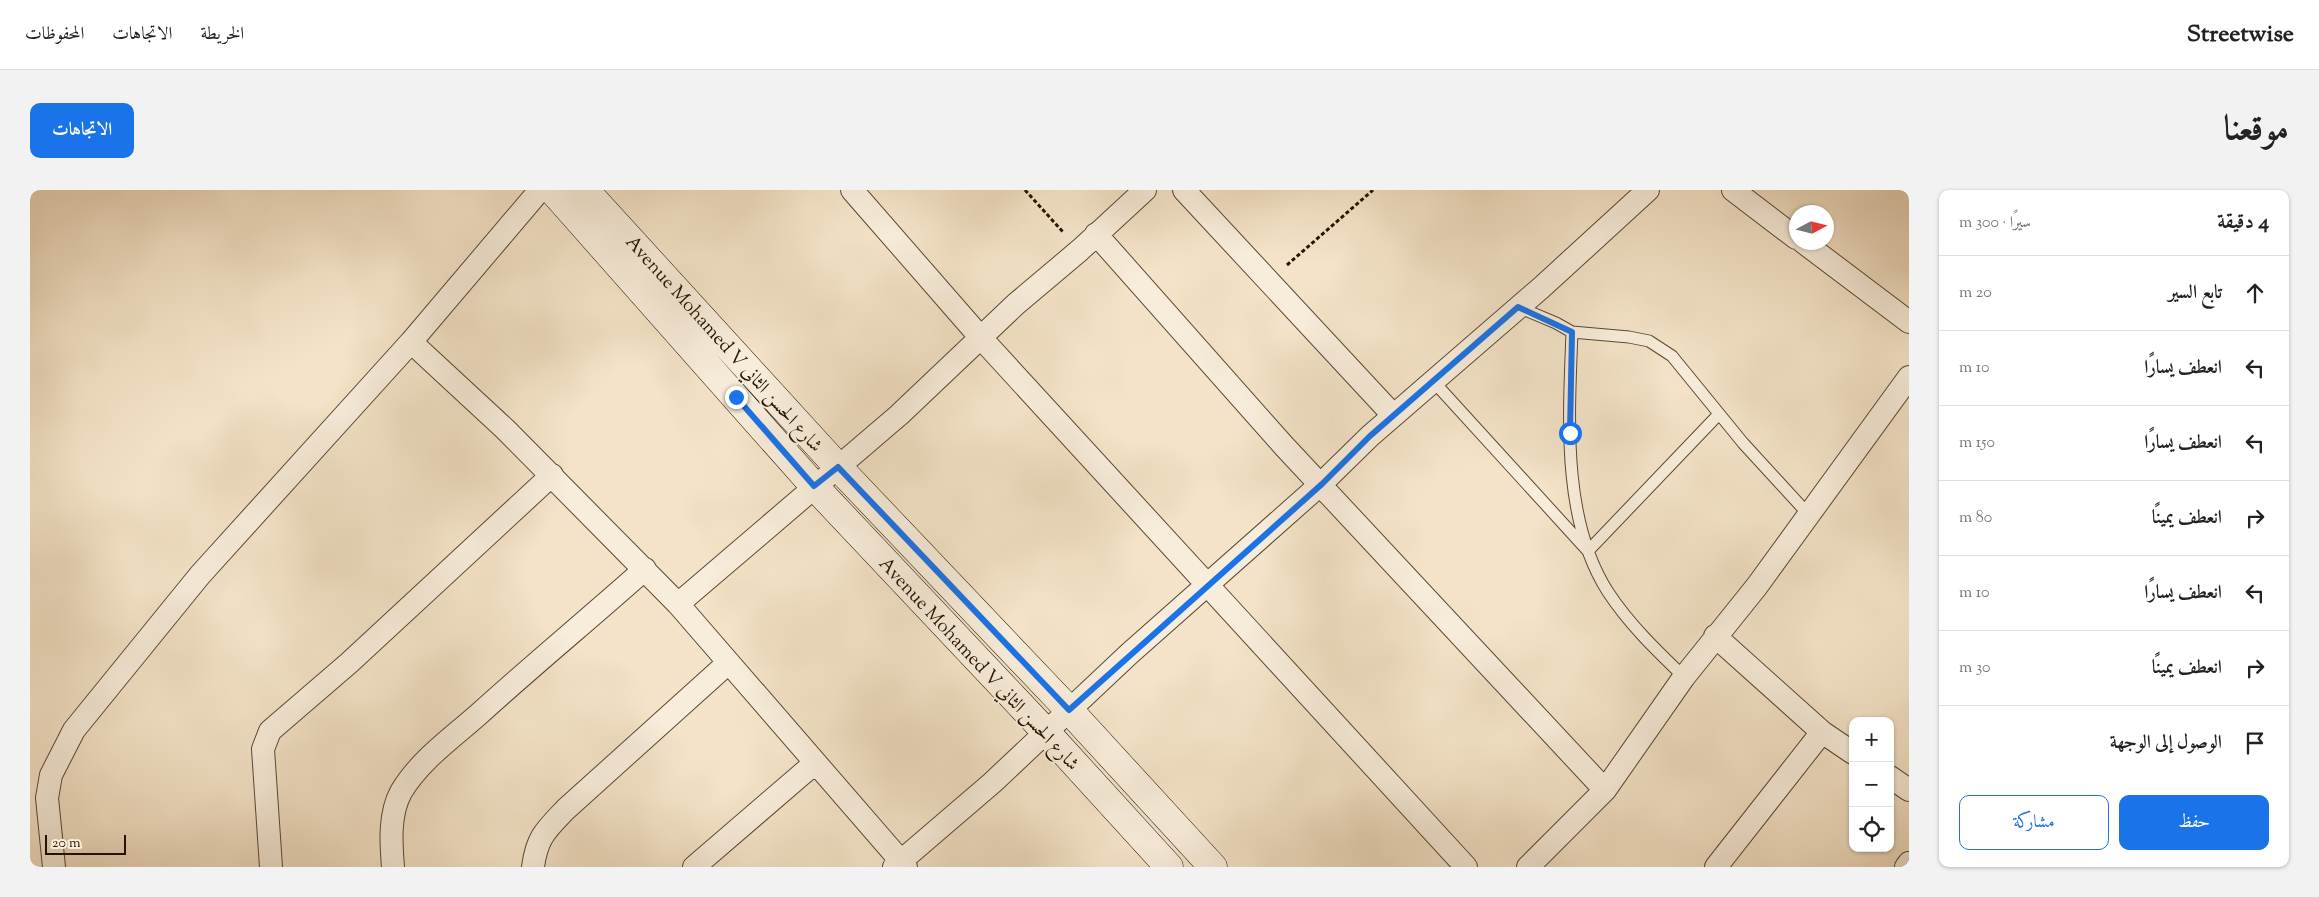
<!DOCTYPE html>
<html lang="ar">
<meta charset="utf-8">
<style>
:root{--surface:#fff;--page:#f2f2f2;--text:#222;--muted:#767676;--line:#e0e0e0;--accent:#1a73e8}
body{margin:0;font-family:"Sorts Mill Goudy",Amiri,serif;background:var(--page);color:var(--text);direction:rtl}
.controls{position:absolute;right:15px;bottom:15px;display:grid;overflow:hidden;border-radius:10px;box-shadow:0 1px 4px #0004}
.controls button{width:45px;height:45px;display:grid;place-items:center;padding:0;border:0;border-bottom:1px solid var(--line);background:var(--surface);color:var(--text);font:25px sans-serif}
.compass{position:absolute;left:1759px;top:15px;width:45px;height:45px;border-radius:50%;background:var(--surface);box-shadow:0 1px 4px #0004;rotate:83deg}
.scale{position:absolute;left:15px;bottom:12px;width:81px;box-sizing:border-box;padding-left:5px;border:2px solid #251401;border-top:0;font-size:14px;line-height:18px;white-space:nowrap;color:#251401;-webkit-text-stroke:4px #f8eddb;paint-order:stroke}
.stop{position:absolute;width:15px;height:15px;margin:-11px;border:4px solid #1a73e8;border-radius:50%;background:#fff}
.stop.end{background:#1a73e8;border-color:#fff;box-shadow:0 1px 5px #0008}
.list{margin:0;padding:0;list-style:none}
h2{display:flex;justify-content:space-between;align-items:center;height:65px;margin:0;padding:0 20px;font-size:21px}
h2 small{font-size:16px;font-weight:400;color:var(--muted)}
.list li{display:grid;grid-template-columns:32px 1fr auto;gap:15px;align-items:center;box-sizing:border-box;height:75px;padding:0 20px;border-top:1px solid var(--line)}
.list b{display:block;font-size:19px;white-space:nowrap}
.list em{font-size:16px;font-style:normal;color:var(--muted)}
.actions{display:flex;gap:10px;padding:15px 20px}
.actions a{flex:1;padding:11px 0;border:1px solid var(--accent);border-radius:10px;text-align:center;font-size:18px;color:var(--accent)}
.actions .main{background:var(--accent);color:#fff}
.icon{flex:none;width:28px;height:28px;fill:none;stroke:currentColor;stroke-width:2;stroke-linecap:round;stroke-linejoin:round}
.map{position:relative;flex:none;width:1879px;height:677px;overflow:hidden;direction:ltr;border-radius:10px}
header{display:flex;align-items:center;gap:30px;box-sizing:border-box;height:70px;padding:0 25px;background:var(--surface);border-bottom:1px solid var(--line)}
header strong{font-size:24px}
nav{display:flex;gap:28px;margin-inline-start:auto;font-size:18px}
.intro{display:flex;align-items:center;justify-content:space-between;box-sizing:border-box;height:120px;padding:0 30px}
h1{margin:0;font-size:35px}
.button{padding:12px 22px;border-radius:10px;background:var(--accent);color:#fff;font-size:18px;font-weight:700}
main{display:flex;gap:30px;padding:0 30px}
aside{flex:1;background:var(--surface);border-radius:10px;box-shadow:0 1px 4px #0004}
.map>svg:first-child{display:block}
</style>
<header>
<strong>Streetwise</strong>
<nav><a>الخريطة</a><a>الاتجاهات</a><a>المحفوظات</a></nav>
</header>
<div class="intro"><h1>موقعنا</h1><a class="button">الاتجاهات</a></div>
<main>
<aside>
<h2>4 دقيقة<small>سيرًا · 300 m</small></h2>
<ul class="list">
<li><svg class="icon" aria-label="ahead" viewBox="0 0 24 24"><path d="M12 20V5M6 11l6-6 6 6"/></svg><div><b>تابع السير</b></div><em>20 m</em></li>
<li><svg class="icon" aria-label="left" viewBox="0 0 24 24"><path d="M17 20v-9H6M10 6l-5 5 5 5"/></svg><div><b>انعطف يسارًا</b></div><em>10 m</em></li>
<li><svg class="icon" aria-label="left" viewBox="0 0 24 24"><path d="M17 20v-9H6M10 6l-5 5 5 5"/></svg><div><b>انعطف يسارًا</b></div><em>150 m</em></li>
<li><svg class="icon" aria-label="right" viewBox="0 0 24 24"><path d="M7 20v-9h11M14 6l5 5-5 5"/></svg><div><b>انعطف يمينًا</b></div><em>80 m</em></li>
<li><svg class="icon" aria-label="left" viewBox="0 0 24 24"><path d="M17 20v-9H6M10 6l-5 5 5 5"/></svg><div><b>انعطف يسارًا</b></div><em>10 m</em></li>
<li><svg class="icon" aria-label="right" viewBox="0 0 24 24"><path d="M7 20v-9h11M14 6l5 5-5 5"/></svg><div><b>انعطف يمينًا</b></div><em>30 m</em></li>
<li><svg class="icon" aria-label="arrive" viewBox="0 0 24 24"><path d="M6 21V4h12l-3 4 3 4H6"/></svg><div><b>الوصول إلى الوجهة</b></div></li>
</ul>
<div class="actions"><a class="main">حفظ</a><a>مشاركة</a></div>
</aside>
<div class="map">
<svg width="1879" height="677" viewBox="0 0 1879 677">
<rect width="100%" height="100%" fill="#f4e3c8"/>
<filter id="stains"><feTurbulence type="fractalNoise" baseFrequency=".004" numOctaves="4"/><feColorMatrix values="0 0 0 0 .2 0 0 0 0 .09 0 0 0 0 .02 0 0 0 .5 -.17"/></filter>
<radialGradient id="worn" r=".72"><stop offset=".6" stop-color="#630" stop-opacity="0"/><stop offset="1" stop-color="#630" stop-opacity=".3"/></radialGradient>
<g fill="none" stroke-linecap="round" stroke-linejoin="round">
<g stroke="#594833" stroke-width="13">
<path id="service" d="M1488 117 1526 133 1542 142 1599 147 1619 151 1642 166 1713 253 1779 325
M1542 142C1539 224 1531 329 1578 402 1599 434 1626 460 1654 487
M1404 192 1558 361 1689 224"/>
</g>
<g stroke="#594833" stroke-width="24">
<path id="minor" d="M822 0 951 148 1436 677
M1154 0 1363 225
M1703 0 1766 48
M1066 44 1254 256 1575 600
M1773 52 1879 132
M381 152 476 240 648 414 876 677
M648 414 869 225 986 114 1050 60 1115 0
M1685 446 1792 542
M1860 587 1879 600
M24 677 17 608 21 585 44 540 170 385 381 152 510 0
M241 677 233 559 240 541 319 473 522 285
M363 677C361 653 359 624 371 602 389 571 422 548 449 524 503 475 560 428 615 379
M503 677C507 647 516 640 536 619L698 473
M664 677 785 573
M864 677 962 593 1099 464 1291 294 1340 246 1512 97 1618 0
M1498 677 1575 600 1654 487 1727 396 1879 187
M1686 677 1792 542 1823 563
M1876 677 1879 673"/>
</g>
<g stroke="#251401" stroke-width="29">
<path id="secondary" d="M522 0 784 296 1015 541 1139 677
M555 0 808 277 1039 520 1183 677"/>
</g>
<path stroke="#251401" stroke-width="3" stroke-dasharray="4 2.5" stroke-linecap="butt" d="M995 0 1033 42
M1257 75 1343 0"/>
<use href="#service" stroke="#f8eddb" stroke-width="11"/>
<use href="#minor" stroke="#f8eddb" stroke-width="22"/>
<use href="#secondary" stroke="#f8eddb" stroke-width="28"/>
</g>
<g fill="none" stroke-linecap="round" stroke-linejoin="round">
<path stroke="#1a73e8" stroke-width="6" d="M706 207 784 296 808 277 1039 520 1292 294 1340 246 1488 117 1542 142 1540 243"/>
</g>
<g text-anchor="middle" stroke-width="4" stroke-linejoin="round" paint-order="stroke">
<g font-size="19" fill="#251401" stroke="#f8eddb">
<text transform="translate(695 153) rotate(48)" y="7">Avenue Mohamed V شارع الحسن الثاني</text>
<text transform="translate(950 473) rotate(47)" y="7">Avenue Mohamed V شارع الحسن الثاني</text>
</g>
</g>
<rect width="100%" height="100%" filter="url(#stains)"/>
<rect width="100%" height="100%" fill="url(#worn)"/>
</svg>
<div class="controls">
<button>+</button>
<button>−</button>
<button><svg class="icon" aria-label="locate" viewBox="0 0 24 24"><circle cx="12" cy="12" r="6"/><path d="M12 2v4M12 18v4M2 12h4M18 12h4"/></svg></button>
</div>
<svg class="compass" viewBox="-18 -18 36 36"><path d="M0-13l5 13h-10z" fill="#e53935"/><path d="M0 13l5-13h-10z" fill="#767676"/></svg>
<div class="scale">20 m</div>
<div class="stop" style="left:1540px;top:243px"></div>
<div class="stop end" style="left:706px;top:207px"></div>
</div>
</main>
